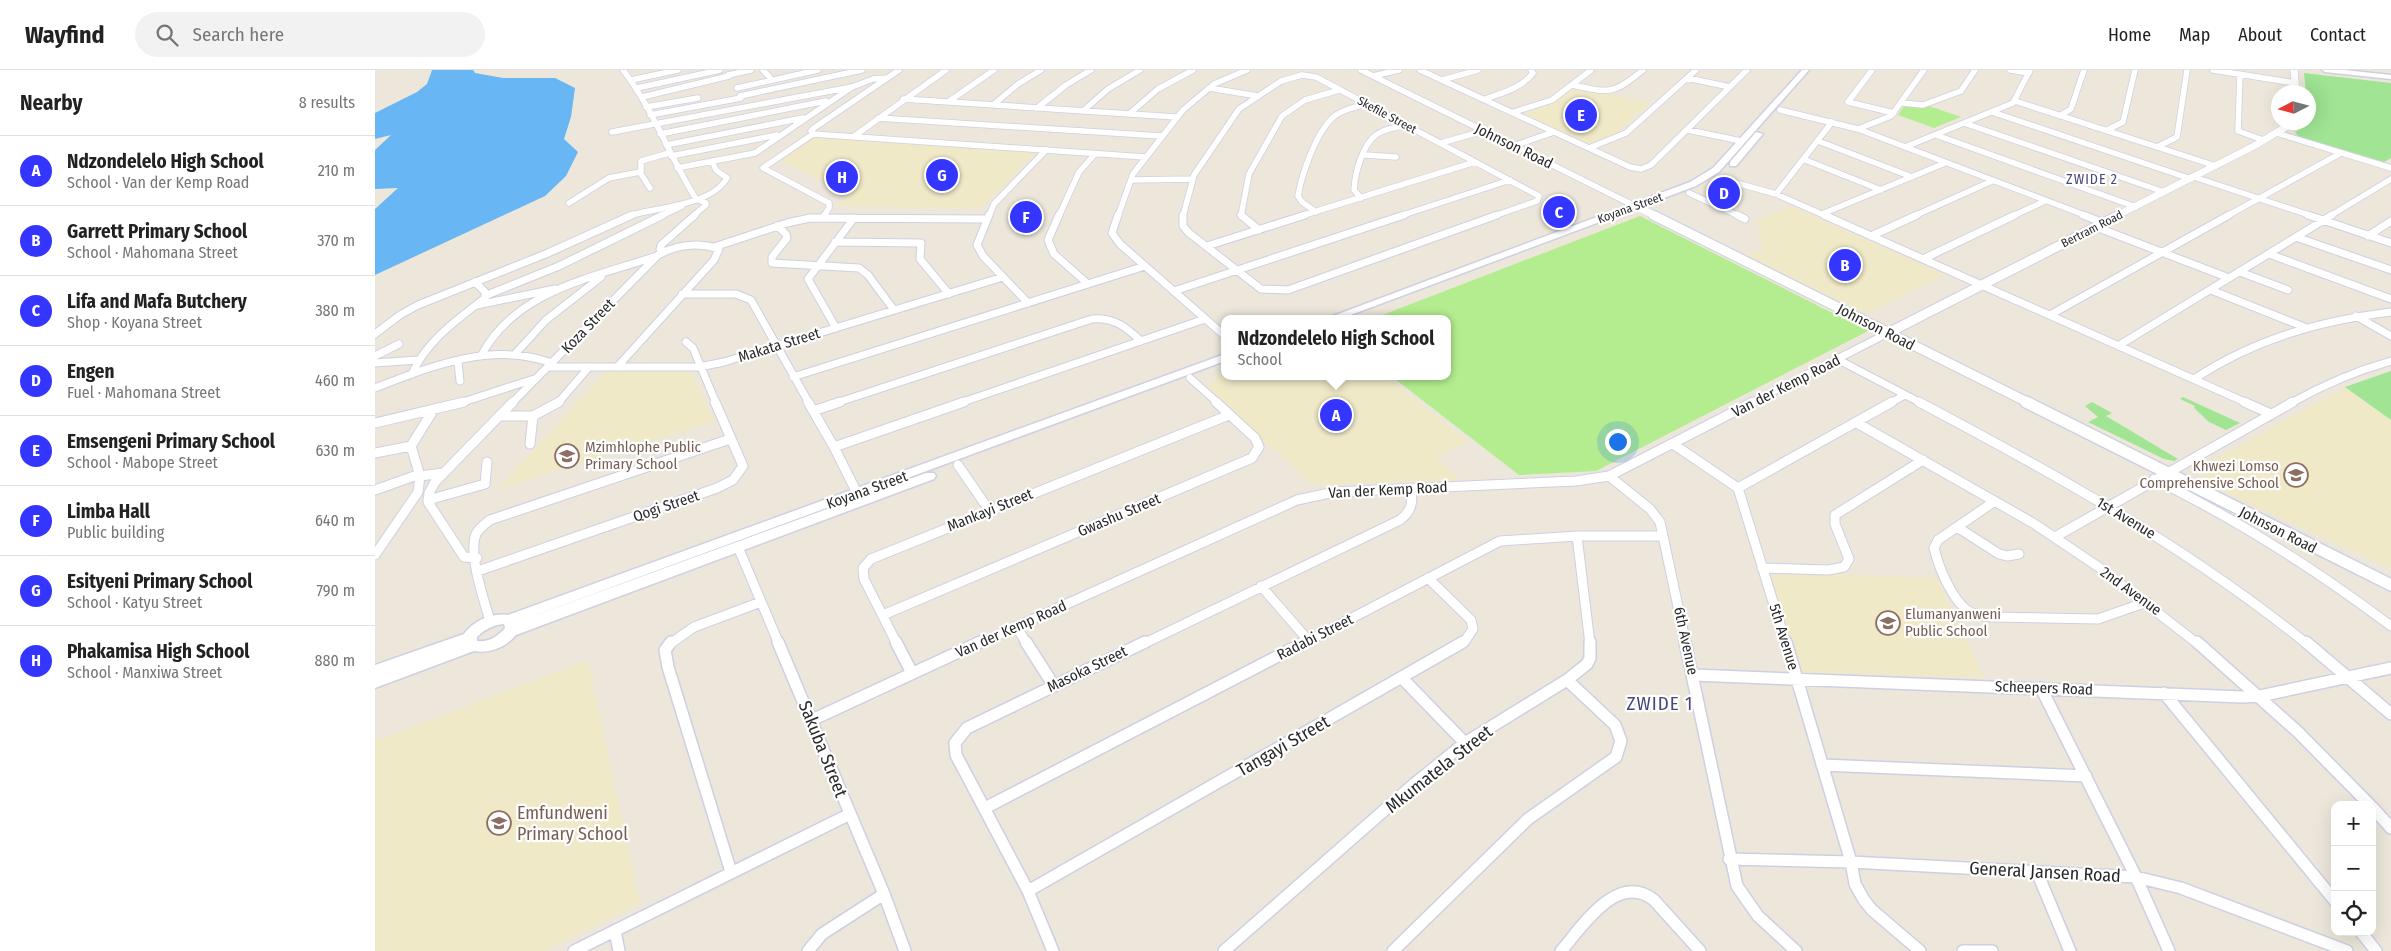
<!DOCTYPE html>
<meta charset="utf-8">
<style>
:root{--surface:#fff;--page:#f2f2f2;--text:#222;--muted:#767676;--line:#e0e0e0;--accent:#3436ff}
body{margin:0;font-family:"Fira Sans Condensed",sans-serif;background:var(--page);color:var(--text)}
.controls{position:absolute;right:15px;bottom:15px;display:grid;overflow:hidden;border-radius:10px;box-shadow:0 5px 20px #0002}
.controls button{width:45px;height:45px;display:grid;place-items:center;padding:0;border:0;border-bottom:1px solid var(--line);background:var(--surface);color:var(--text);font:25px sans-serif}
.compass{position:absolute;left:1896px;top:15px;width:45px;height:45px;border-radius:50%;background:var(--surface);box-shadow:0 5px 20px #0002;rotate:264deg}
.you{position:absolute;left:1242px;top:371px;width:18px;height:18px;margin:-12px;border:4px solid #fff;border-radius:50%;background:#1a73e8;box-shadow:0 0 0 8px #1a73e833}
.badge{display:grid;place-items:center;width:32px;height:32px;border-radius:50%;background:var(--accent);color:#fff;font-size:16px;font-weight:700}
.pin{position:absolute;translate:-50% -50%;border:2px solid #fff;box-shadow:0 1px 5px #0006}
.popup{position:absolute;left:846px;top:245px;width:230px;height:65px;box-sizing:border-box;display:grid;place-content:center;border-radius:10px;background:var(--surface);filter:drop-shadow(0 1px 4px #0005);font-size:16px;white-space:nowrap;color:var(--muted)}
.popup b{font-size:19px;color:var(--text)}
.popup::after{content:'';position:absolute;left:50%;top:100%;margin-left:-10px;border:10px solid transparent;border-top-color:var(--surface)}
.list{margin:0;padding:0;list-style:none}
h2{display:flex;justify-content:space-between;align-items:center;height:65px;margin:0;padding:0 20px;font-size:21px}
h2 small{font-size:16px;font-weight:400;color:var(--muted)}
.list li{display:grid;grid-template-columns:32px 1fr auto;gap:15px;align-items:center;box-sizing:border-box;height:70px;padding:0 20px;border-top:1px solid var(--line)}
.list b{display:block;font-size:19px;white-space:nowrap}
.list p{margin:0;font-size:16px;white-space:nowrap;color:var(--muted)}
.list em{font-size:16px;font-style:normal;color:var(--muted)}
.icon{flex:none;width:28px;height:28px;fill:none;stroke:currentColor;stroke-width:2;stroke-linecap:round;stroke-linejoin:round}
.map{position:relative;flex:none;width:2016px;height:881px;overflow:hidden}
header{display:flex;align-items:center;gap:30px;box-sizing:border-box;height:70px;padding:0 25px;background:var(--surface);border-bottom:1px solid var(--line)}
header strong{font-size:24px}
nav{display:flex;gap:28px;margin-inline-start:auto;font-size:18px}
.search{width:350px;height:45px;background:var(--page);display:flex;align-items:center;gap:12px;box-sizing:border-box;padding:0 18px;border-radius:28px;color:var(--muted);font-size:19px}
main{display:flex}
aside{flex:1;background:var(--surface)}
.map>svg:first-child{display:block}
</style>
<header>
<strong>Wayfind</strong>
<div class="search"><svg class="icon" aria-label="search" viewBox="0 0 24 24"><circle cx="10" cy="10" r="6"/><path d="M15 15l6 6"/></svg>Search here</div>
<nav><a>Home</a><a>Map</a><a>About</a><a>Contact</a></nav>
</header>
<main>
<aside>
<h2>Nearby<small>8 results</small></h2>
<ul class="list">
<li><span class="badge">A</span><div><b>Ndzondelelo High School</b><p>School · Van der Kemp Road</p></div><em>210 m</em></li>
<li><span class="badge">B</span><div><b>Garrett Primary School</b><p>School · Mahomana Street</p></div><em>370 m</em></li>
<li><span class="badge">C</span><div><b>Lifa and Mafa Butchery</b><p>Shop · Koyana Street</p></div><em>380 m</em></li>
<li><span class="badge">D</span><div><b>Engen</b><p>Fuel · Mahomana Street</p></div><em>460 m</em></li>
<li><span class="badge">E</span><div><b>Emsengeni Primary School</b><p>School · Mabope Street</p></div><em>630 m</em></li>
<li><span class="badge">F</span><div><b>Limba Hall</b><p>Public building</p></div><em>640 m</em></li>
<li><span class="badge">G</span><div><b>Esityeni Primary School</b><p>School · Katyu Street</p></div><em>790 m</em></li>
<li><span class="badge">H</span><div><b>Phakamisa High School</b><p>School · Manxiwa Street</p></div><em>880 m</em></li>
</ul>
</aside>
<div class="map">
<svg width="2016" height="881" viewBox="0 0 2016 881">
<rect width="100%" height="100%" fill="#ece7da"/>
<path fill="#efe9c8" d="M1203 18 1275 33 1241 63 1214 73 1206 72 1150 44 1177 34 1196 19Z
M434 66 655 82 658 85 605 139 460 136 473 125 404 89Z
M1415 136 1570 205 1491 244 1372 185 1388 179 1382 150Z
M307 300 317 304 340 351 121 420 231 301Z
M850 304V306H1010L1094 372 1061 387 1085 410 937 415 833 318 838 309Z
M1970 317 2016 350V499L1828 412 1825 398Z
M1405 502 1562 508 1609 608 1425 602 1395 509Z
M213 590 265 834 169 881H0V671Z"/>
<path fill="#a1e594" d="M1929 3 2016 13V88L2009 92 1924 67 1920 62 1934 52V22H1931Z
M2016 301V350L1970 317Z
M1808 327 1865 353 1851 360 1834 352 1819 338 1820 336 1805 329Z
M1717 332 1737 343 1731 346 1803 389 1799 391 1789 389 1713 352 1723 347 1710 336Z"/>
<path fill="#b4ed8f" d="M1534 35 1554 36 1586 47 1559 58 1523 45 1529 36Z
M1265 146 1493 261 1221 401 1144 405 1016 306H1072V249H997Z"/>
<path fill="#68b6f3" d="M57 0H98L100 3 128 8H180L200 18 196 47 189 69 203 82 191 106 170 126 0 205V139L23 118 0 119V80L16 65 0 69V43L42 22 52 14Z"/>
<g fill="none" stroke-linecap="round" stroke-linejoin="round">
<g stroke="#cfcfe3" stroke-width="7">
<path id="minor-far3" d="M248 0C278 39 295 87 321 129
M388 0 397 10
M986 0 1260 136
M1045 0 1255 97 1266 99 1276 95 1372 0
M1497 0 1473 32 1519 43
M1635 0 1654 3
M1838 0 1920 13
M1865 4 1863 61 1888 70
M353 5 376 0
M998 6 1024 0
M1312 8 1355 17
M256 10 303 0
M1067 10 1103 0
M1197 15C1234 23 1238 25 1268 0
M262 18 345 0
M362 18 443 0
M834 18 883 26
M365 26 487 0
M267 27 354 6
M528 29 801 47
M1110 29C1127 23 1147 18 1158 3L1156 0
M1640 31 1841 96
M573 32 619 0
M1527 33 1548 35 1586 21 1600 0
M618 35 643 14 666 0
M271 37 323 28
M662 38 691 15 716 0
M1405 40 1483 59 1712 146
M708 41 733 19 765 0
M1139 42 1177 30 1216 0
M1617 42 1816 109
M754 44 783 19 818 0
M275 45 366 28
M1686 45 1696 39 1709 0
M503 48 786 66
M1589 53 1789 122
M1483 59 1516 46 1549 0
M1313 60 1366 71
M1732 60 1748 52 1760 0
M237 62 477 17
M1902 63 2016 98
M285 64 451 31
M438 64 770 87
M438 64 388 98 454 133V138L449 146
M438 64 436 61 439 58 524 0
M1561 65 1761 137
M478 67 571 0
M1443 71 1537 107
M1066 73 1108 61
M291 75 428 48
M1138 76 1179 62
M1530 77 1638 33 1655 0
M1782 77 1802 67 1812 0
M1214 78 1251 63 1321 0
M990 85 1021 87
M296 86 402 65
M1428 89 1506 120
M302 98 380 83 477 17 498 9 512 8
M1819 107 1937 146
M1343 108 1401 124 1451 146
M756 110 817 109
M275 118 266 104V91L294 83
M1314 123 1364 146
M1401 124 1457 52
M986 128 979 120C980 104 987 75 1001 65 1009 58 1021 58 1031 55
M194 133 234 108 265 102
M941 142 927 132 923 126C927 103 942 59 961 45 970 39 981 37 991 34
M1447 144 1570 93
M253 146C282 137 336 136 352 108L341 100 337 91
M286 146 307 136
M318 146 331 135V133L321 129
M614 146 619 134 671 80
M684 146 704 102 720 84
M743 146 758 104 808 40 839 14 872 0
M808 146 819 105 864 39 906 11 927 5 941 7 1164 126 1162 131 1119 146
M866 146 874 104 907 46 930 30 964 20
M926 146 1100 92
M1025 146 1135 110
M1539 146 1617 111
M1638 146 1670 131
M1852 146 1966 83
M1955 146 2016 109"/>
</g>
<g stroke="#cfcfe3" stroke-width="9">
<path id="minor-far2" d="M614 145 602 175 608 186 653 233
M684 145 673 170 679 184 713 214
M743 145 737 163 745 174 850 266
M808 145V156L814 163 886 219 913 220 1122 145
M866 145 884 160
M1362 145 1370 149
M1449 145 1872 333
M1708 145 1729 153
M1933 145 2016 173
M448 148 450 145
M402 156 411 164 412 168 397 187V193L484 198 493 205 519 240
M1721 157 1854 208
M1496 166 1542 145
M1993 166 2016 151
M1921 167 2016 200
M460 172 546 173 545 189 574 224
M832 176 930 145
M339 177 412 153 435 148 612 149
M289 181 285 179 286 175 320 145
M1894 184 2016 229
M1548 189 1640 145
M1865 202 1913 220
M1836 220 1929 257
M799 221 1029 145
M307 224H361L376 230 434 333
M112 225 184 196 288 145
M102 235 180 219
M1675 245 1854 145
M1981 246 2016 266
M461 258 433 209 479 148
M0 264 25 245 43 235 173 183 257 145
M311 272 318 278 341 333
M1743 276 1957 145
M141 283 171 250 226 207
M0 286 24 274
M106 286C140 221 216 208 279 187
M1462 289 1546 333
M83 292 85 311
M0 293 43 290
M173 297H324L349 292 628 207
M37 304C52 270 82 250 110 228V222L100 212
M418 307 770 196
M815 308 843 333
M1819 309C1880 269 1944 251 2016 242
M0 318C57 296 117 271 177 293
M85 333 159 309
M137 333 283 185C302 175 323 172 344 179L339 190 243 296
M183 333 214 297
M461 333 717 249C739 247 751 257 766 271
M585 333 830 249
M1376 333 1513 263
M1515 333 1530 325
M1916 333C1948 315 1980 301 2016 291"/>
</g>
<g stroke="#cfcfe3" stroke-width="11">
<path id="minor-far1" d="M433 332 459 377 482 423
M1544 332C1680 404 1812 477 1932 574
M1869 332 1896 344
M438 341 465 332
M124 346H158L184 332
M0 353 89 332
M1482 353 1658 453 1725 498 1823 574
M155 374 158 346
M1298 374 1363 418 1411 574
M459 377 589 332
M0 383 36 376
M583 395 614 440
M45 406 68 403
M1234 406 1275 439 1285 452 1311 574
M1779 409C1864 450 1941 500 2016 556
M1363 418 1517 332
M0 420 45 404
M53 430 110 414 112 392
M1620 431 1563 470 1559 478C1564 498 1576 528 1593 541 1600 545 1608 546 1616 547L1723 549 1772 532
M1582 457 1624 484 1632 486 1644 484
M1202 466 1215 574
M1680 467 1918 332
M363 477 404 574
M0 485 43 422 45 406 36 376 59 339
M102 488 89 487 53 432 54 423 60 412 138 332
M1387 498 1453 500 1469 497 1474 489 1460 454V445L1548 390
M103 501 342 418 358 410 368 396 340 332
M1053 508 1096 550 1098 559 1090 571 1086 574
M886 516 933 570
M508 545 877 388 884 377 880 368 841 332
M115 551C109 530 93 484 101 464 104 458 110 454 115 450L355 369
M641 556 652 574
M295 574 319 557 386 532
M522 574 489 509 488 498 496 489 854 345
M603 574 922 430 959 422 1201 411 1234 406 1378 332
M768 574 1025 450C1037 441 1038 432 1036 418
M927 574 1125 471 1202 466H1288"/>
</g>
<g stroke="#cfcfe3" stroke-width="14">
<path id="minor" d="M296 572 290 580 293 597 356 802
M403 572 509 824 530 881
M521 572 537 603
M651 572 679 616
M1310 572 1362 816 1383 846 1421 881
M1411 572 1476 792 1480 814 1489 830 1497 840 1545 881
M1822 572 1923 662 1995 735
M1931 572 2016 644
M1318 605 1868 627 1885 626 2016 598
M1027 608 1090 673
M1666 618 1761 807 1794 881
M1789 623 1960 831
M437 650 605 572
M1447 695 1711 706
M1997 737 2016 758
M610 738 930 572
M1354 789 1476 792 1761 807 1806 818 1972 881
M1662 802 1695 881
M653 821 1088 572
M240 861 244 881
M1986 862 2001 881
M199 881 475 744
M433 881 447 864 509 824
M678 881 653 821 581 685 580 673 592 658 770 572
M849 881 1038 715 1090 673 1192 610 1212 594 1215 588V572
M1018 881 1153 749 1241 687 1246 671 1240 655 1192 610
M1186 881C1207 857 1242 801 1279 830L1325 881
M1588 881H1617"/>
</g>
<g stroke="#cfcfe3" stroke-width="8">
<path id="tertiary-far2" d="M1919 0 1921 22
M1260 136 1281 146
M1741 146 1879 76 1919 52"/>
</g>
<g stroke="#cfcfe3" stroke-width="11">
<path id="tertiary-far1" d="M1278 145 1654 333
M1513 263 1744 145"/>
</g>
<g stroke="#cfcfe3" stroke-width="14">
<path id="tertiary" d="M1651 332 2016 515"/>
</g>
<g stroke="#cfcfe3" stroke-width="3">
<path id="secondary" d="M1427 0H1434L1344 102 1321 116 965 249H950L1315 112 1338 98Z
M1947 0H1969L2016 5V9L1950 2Z
M1381 62 1388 64 1361 96H1355V92Z
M850 284V291L142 552 551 403H559L561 406 559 409 141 565C131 577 115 584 99 581L0 618V595L89 564C98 551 117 542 133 545ZM129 554 130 558C122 567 114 572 102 571V567C110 559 118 555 129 554Z"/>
</g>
<use href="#minor-far3" stroke="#fff" stroke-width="5.5"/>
<use href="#minor-far2" stroke="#fff" stroke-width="7"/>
<use href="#minor-far1" stroke="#fff" stroke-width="9"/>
<use href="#minor" stroke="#fff" stroke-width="11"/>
<use href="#tertiary-far2" stroke="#fff" stroke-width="7"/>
<use href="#tertiary-far1" stroke="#fff" stroke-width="9"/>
<use href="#tertiary" stroke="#fff" stroke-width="11"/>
<use href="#secondary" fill="#fff" fill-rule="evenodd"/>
</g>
<defs>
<g id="school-ring" transform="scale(1.25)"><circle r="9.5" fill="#fff" stroke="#8d6e63" stroke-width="1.5"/><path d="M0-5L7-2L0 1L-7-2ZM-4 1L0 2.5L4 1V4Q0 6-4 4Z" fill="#8d6e63"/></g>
</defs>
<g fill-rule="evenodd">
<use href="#school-ring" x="192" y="386"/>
<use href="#school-ring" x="1921" y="405"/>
<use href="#school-ring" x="1513" y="553"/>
<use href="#school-ring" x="124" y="753"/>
</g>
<g text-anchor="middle" stroke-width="4.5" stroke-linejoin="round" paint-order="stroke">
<g font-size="12" fill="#292929" stroke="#fff">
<text transform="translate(1012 45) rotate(28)" y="4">Skefile Street</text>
<text transform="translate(1255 138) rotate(-20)" y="4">Koyana Street</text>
<text transform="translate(1717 159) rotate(-27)" y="4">Bertram Road</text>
</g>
<g font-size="14" letter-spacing="1" fill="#48487b" stroke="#fff">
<text x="1717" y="114">ZWIDE 2</text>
</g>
<g font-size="15" fill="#292929" stroke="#fff">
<text transform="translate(1139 76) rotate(26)" y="5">Johnson Road</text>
<text transform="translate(213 256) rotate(-46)" y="5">Koza Street</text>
<text transform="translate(1501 257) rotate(27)" y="5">Johnson Road</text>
<text transform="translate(404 275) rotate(-17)" y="5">Makata Street</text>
<text transform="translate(1411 316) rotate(-27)" y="5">Van der Kemp Road</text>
<text transform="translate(492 420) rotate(-20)" y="5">Koyana Street</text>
<text transform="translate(1013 420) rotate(-3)" y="5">Van der Kemp Road</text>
<text transform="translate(291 436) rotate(-19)" y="5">Qogi Street</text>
<text transform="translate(615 440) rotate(-22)" y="5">Mankayi Street</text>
<text transform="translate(744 445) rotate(-23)" y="5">Gwashu Street</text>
<text transform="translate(1751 448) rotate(31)" y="5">1st Avenue</text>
<text transform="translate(1903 460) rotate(27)" y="5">Johnson Road</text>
<text transform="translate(1756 521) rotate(36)" y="5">2nd Avenue</text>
<text transform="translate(636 559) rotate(-24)" y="5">Van der Kemp Road</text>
<text transform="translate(940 567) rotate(-27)" y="5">Radabi Street</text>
<text transform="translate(1409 567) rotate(73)" y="5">5th Avenue</text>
<text transform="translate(1311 571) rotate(78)" y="5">6th Avenue</text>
<text transform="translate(712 599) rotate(-26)" y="5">Masoka Street</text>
<text transform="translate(1669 618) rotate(2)" y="5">Scheepers Road</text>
</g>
<g font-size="15" fill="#785e54" stroke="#fff" text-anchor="start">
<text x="210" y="382">Mzimhlophe Public<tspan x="210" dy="17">Primary School</tspan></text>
<text x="1904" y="401" text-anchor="end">Khwezi Lomso<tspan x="1904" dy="17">Comprehensive School</tspan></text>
<text x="1530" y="549">Elumanyanweni<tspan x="1530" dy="17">Public School</tspan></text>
</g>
<g font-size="18" fill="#292929" stroke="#fff">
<text transform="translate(908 676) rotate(-30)" y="6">Tangayi Street</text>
<text transform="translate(448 679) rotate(68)" y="6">Sakuba Street</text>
<text transform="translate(1064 699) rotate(-38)" y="6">Mkumatela Street</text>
<text transform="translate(1670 802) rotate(3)" y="6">General Jansen Road</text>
</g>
<g font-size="18" fill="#785e54" stroke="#fff" text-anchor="start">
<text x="142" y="749">Emfundweni<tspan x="142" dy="21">Primary School</tspan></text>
</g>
<g font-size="19" letter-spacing="1" fill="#48487b" stroke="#fff">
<text x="1285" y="640">ZWIDE 1</text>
</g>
</g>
</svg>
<div class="controls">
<button>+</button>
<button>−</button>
<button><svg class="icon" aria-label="locate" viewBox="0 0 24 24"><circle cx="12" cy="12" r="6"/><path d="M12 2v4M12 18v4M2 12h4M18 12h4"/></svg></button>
</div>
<svg class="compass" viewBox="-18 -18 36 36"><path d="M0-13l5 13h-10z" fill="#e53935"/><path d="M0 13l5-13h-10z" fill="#767676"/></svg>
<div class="you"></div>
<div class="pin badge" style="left:961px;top:345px">A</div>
<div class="popup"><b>Ndzondelelo High School</b>School</div>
<div class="pin badge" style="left:1470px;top:195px">B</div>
<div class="pin badge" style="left:1184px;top:142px">C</div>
<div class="pin badge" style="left:1349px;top:123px">D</div>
<div class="pin badge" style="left:1206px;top:45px">E</div>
<div class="pin badge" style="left:651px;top:147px">F</div>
<div class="pin badge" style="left:567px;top:105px">G</div>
<div class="pin badge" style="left:467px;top:107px">H</div>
</div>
</main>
